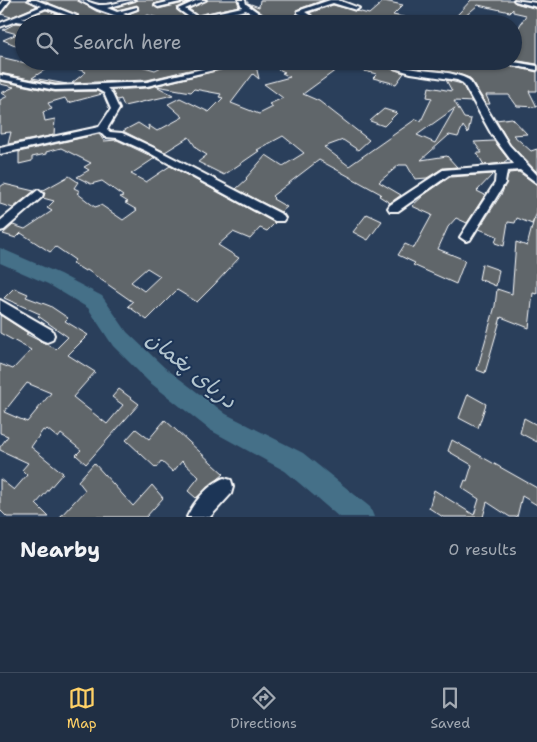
<!DOCTYPE html>
<meta charset="utf-8">
<style>
:root{--surface:#202f44;--page:#28374b;--text:#f1f3f6;--muted:#a2a9b2;--line:#3d4a5d;--accent:#ffd166}
body{margin:0;font-family:"Shantell Sans","Playpen Sans Arabic",sans-serif;background:var(--page);color:var(--text)}
.list{margin:0;padding:0;list-style:none}
h2{display:flex;justify-content:space-between;align-items:center;height:65px;margin:0;padding:0 20px;font-size:21px}
h2 small{font-size:16px;font-weight:400;color:var(--muted)}
.icon{flex:none;width:28px;height:28px;fill:none;stroke:currentColor;stroke-width:2;stroke-linecap:round;stroke-linejoin:round}
.map{position:relative;flex:none;width:537px;height:517px;overflow:hidden}
.search{position:absolute;background:var(--surface);box-shadow:0 1px 4px #0004;left:15px;right:15px;top:15px;height:55px;display:flex;align-items:center;gap:12px;box-sizing:border-box;padding:0 18px;border-radius:28px;color:var(--muted);font-size:19px}
.sheet{height:155px;background:var(--surface)}
nav{display:flex;justify-content:space-around;align-items:center;box-sizing:border-box;height:70px;border-top:1px solid var(--line);background:var(--surface);font-size:14px;color:var(--muted)}
nav a{display:grid;justify-items:center;gap:2px}
nav .on{color:var(--accent)}
.map>svg:first-child{display:block}
</style>
<div class="map">
<svg width="537" height="517" viewBox="0 0 537 517">
<rect width="100%" height="100%" fill="#2a3f5b"/>
<filter id="ink" filterUnits="userSpaceOnUse"><feTurbulence type="fractalNoise" baseFrequency=".02" numOctaves="2"/><feDisplacementMap in="SourceGraphic" scale="10" xChannelSelector="R" yChannelSelector="G"/><feConvolveMatrix kernelMatrix="1 2 1 2 8 2 1 2 1" color-interpolation-filters="sRGB"/></filter>
<g filter="url(#ink)">
<g fill="none" stroke-linecap="round" stroke-linejoin="round">
<path fill="#447088" fill-rule="evenodd" d="M0 248 60 274 102 296 127 332 164 367 226 414 303 453 370 507 374 517H339L285 471 210 430 148 381 113 346 88 308 48 284 0 263Z"/>
</g>
<path fill="#60666b" stroke="#fff" fill-rule="evenodd" d="M12 0H26L37 6 11 17 1 14Z
M41 0H77L96 11 130 23 42 24 27 18 46 10 71 19 79 15Z
M137 0H168L153 4 158 9 189 2 176 9 195 24H180L148 15 139 19 128 14 139 10 137 5 117 10 113 8Z
M208 0H237L239 6 197 15 189 9Z
M260 0H324L296 10 297 15 302 17 293 24H276L248 3 259 7Z
M471 0H512L515 3 537 9V64L513 60 515 43 513 42V32H516L526 15 513 12V9L510 12 478 5 456 24H449Z
M384 1 403 5 393 15 418 20V24H306L313 18 309 13 333 5 369 14Z
M246 12 262 24H208L205 21Z
M16 23 24 24V44L15 45 3 40 17 34 3 30Z
M0 57 30 64 36 61H123L155 70 174 61H227L147 80 72 83 86 72 57 62 32 78 67 84H55L0 73Z
M255 61 259 79 253 74 231 103 259 114 273 107 269 104 283 98 264 84 290 77 282 73 285 72 260 61H369L404 73 396 84 373 78 377 74 364 71 366 69 347 62 303 94 319 101 369 140 358 150 343 140 324 147 349 166 416 119 421 121 432 98 427 97 429 87 452 91 446 80 462 84 472 102 454 101 464 118 471 119 468 133 463 126 458 137 449 135 421 160 447 156 457 167 443 168 427 178 415 179 407 165H399L379 182 401 195 390 203 379 196 381 194 319 160 272 196 274 198 273 199 287 207 281 212 236 189 247 179 246 178 266 155 283 166 304 153 283 136 257 150 259 151 224 175 198 162 207 155 197 149 189 137 165 152 123 131 138 123 149 130 148 125 157 131 183 117 168 104 180 98 209 112 223 98 219 97 221 94 194 89 191 92 156 86 173 95 124 106 121 99 117 100 111 90 147 88ZM455 108 435 143 417 135Z
M426 61H488L537 72V91H529L537 107 517 106 509 95H486L490 104H486L470 78 450 72 423 68Z
M0 81 55 92 97 91 102 94 68 103 65 98 48 103 52 109 43 112 45 121 55 119 54 135 8 144 11 132 0 133V100L8 96 1 93 14 87 0 84Z
M384 109 397 113 384 126 370 121Z
M512 118 527 134 513 135 531 151 537 149V172L510 144 496 120Z
M99 134 104 141 117 140 155 158 131 174 146 182 170 166 275 223 267 231 260 228 250 239 233 232 218 245 239 258 214 285 197 302 177 290 147 320 128 306 133 302 87 270 85 271 72 263 75 260 56 247 50 252 21 233 16 238 3 234 13 225 25 229 52 211 47 208 54 201 43 198 45 193 42 191 69 176 78 182 74 188 80 191 77 193 95 207 101 205 123 220 137 210 125 203 128 202 120 197 123 196 102 181 91 184 77 177 89 170 84 167 91 163 61 148 46 152V154L32 157V161L19 164V152ZM147 268 160 276 144 291 131 282Z
M494 141 508 159 503 163 484 165 477 153H482L474 142Z
M519 172 537 185V213L532 224 517 218 515 223 508 222 504 246 495 243 497 236 479 229 502 193 509 173Z
M493 174 477 191 485 195 467 223 456 218 448 227 438 249 465 260 456 284 413 265 415 263 398 255 405 244 414 248 432 215 412 206 425 194 450 177Z
M4 184 34 191 13 208 0 204V187Z
M367 214 382 221 368 240 353 232Z
M534 219H537V294L533 293 529 328 501 317 485 373 477 370 495 306 497 289 512 294 516 242 527 246Z
M482 264 499 270 496 286 479 279Z
M14 288 28 294 26 297 50 306 68 318 65 321 88 335 68 355 95 372 73 397 107 424 123 405 112 397 119 389 139 404 86 464 76 455 81 450 61 434 58 438 47 429 45 431 43 430 31 447 63 473 36 504 49 517H7L0 510V479L14 490 27 475 22 470 28 463 0 450V447L8 436 0 433V364L13 369 31 350 0 333V315L28 333 26 334 56 349 68 337 38 316 40 314 4 298ZM27 383 51 393 27 422 4 412Z
M468 394 486 404 478 428 459 418Z
M524 418 537 425V442L520 433Z
M165 420 224 474 196 498 188 491 199 477 182 461 173 472 161 461 156 468 126 440 136 429 149 439Z
M452 440 537 488V505L522 496 517 517H510L487 502 483 517H443L429 508 434 490 474 515 479 499 462 488 465 480 467 481 472 465 448 451Z
M94 463 133 506 152 485 163 498 146 517H60L85 490 78 481Z"/>
<g fill="none" stroke-linecap="round" stroke-linejoin="round">
<g stroke="#fff" stroke-width="4">
<path id="minor" d="M4 0H10L0 13V6Z
M28 0H36L77 16 72 17 46 8 22 18 40 24 16 21 0 27V23L42 6Z
M79 0C88 0 95 6 103 5 113 5 124 0 135 0L107 8 117 12 137 7V9L123 14 141 22 136 23 97 9Z
M176 0H189L158 7 155 5Z
M198 0H206L185 9 197 17 242 7 239 0H245L246 4 274 24H266L246 10 201 20 206 24H199L178 9Z
M330 0H338L359 8 356 10 333 3 305 12 311 16V18L303 24H295L305 17 298 13V11Z
M514 0 537 3V7L515 1Z
M236 61H251L147 86 107 88 111 92 119 109 107 129 110 132 122 133 152 147 283 215 285 218 283 221H275L146 151 117 138 105 137 100 132 0 154V148L99 127 111 109 104 93 97 89 55 90 0 79V75L55 86 147 82Z
M371 61C386 61 399 67 414 69 432 72 453 71 469 80L509 145 537 175V183L520 170 507 171 505 183 470 240 466 241 460 237 495 183 496 172 449 175 398 211H390L388 208 390 205 443 170 514 164 492 135 463 83 457 80 411 73Z
M490 61H508L537 66V70Z
M38 190 43 194 42 197 4 230 0 231V221Z
M0 300 52 330 54 335 52 340 47 342 42 340 0 313Z
M224 478 231 480 233 487 231 494 210 517H187C193 503 210 483 224 478Z"/>
</g>
<use href="#minor" fill="#1d3557" fill-rule="evenodd"/>
</g>
</g>
<g text-anchor="middle" stroke-width="4" stroke-linejoin="round" paint-order="stroke">
<g font-size="22" font-style="italic" fill="#b4c6cf" stroke="#1d3557">
<text transform="translate(192 369) rotate(39)" y="8">دریای پغمان</text>
</g>
</g>
</svg>
<div class="search"><svg class="icon" aria-label="search" viewBox="0 0 24 24"><circle cx="10" cy="10" r="6"/><path d="M15 15l6 6"/></svg>Search here</div>
</div>
<section class="sheet">
<h2>Nearby<small>0 results</small></h2>
<ul class="list">
</ul>
</section>
<nav>
<a class="on"><svg class="icon" aria-label="map" viewBox="0 0 24 24"><path d="M3 6l6-2 6 2 6-2v14l-6 2-6-2-6 2zM9 4v14M15 6v14"/></svg>Map</a>
<a><svg class="icon" aria-label="directions" viewBox="0 0 24 24"><path d="M12 3l9 9-9 9-9-9zM9 14v-3h6M13 9l2 2-2 2"/></svg>Directions</a>
<a><svg class="icon" aria-label="saved" viewBox="0 0 24 24"><path d="M7 4h10v16l-5-4-5 4z"/></svg>Saved</a>
</nav>
